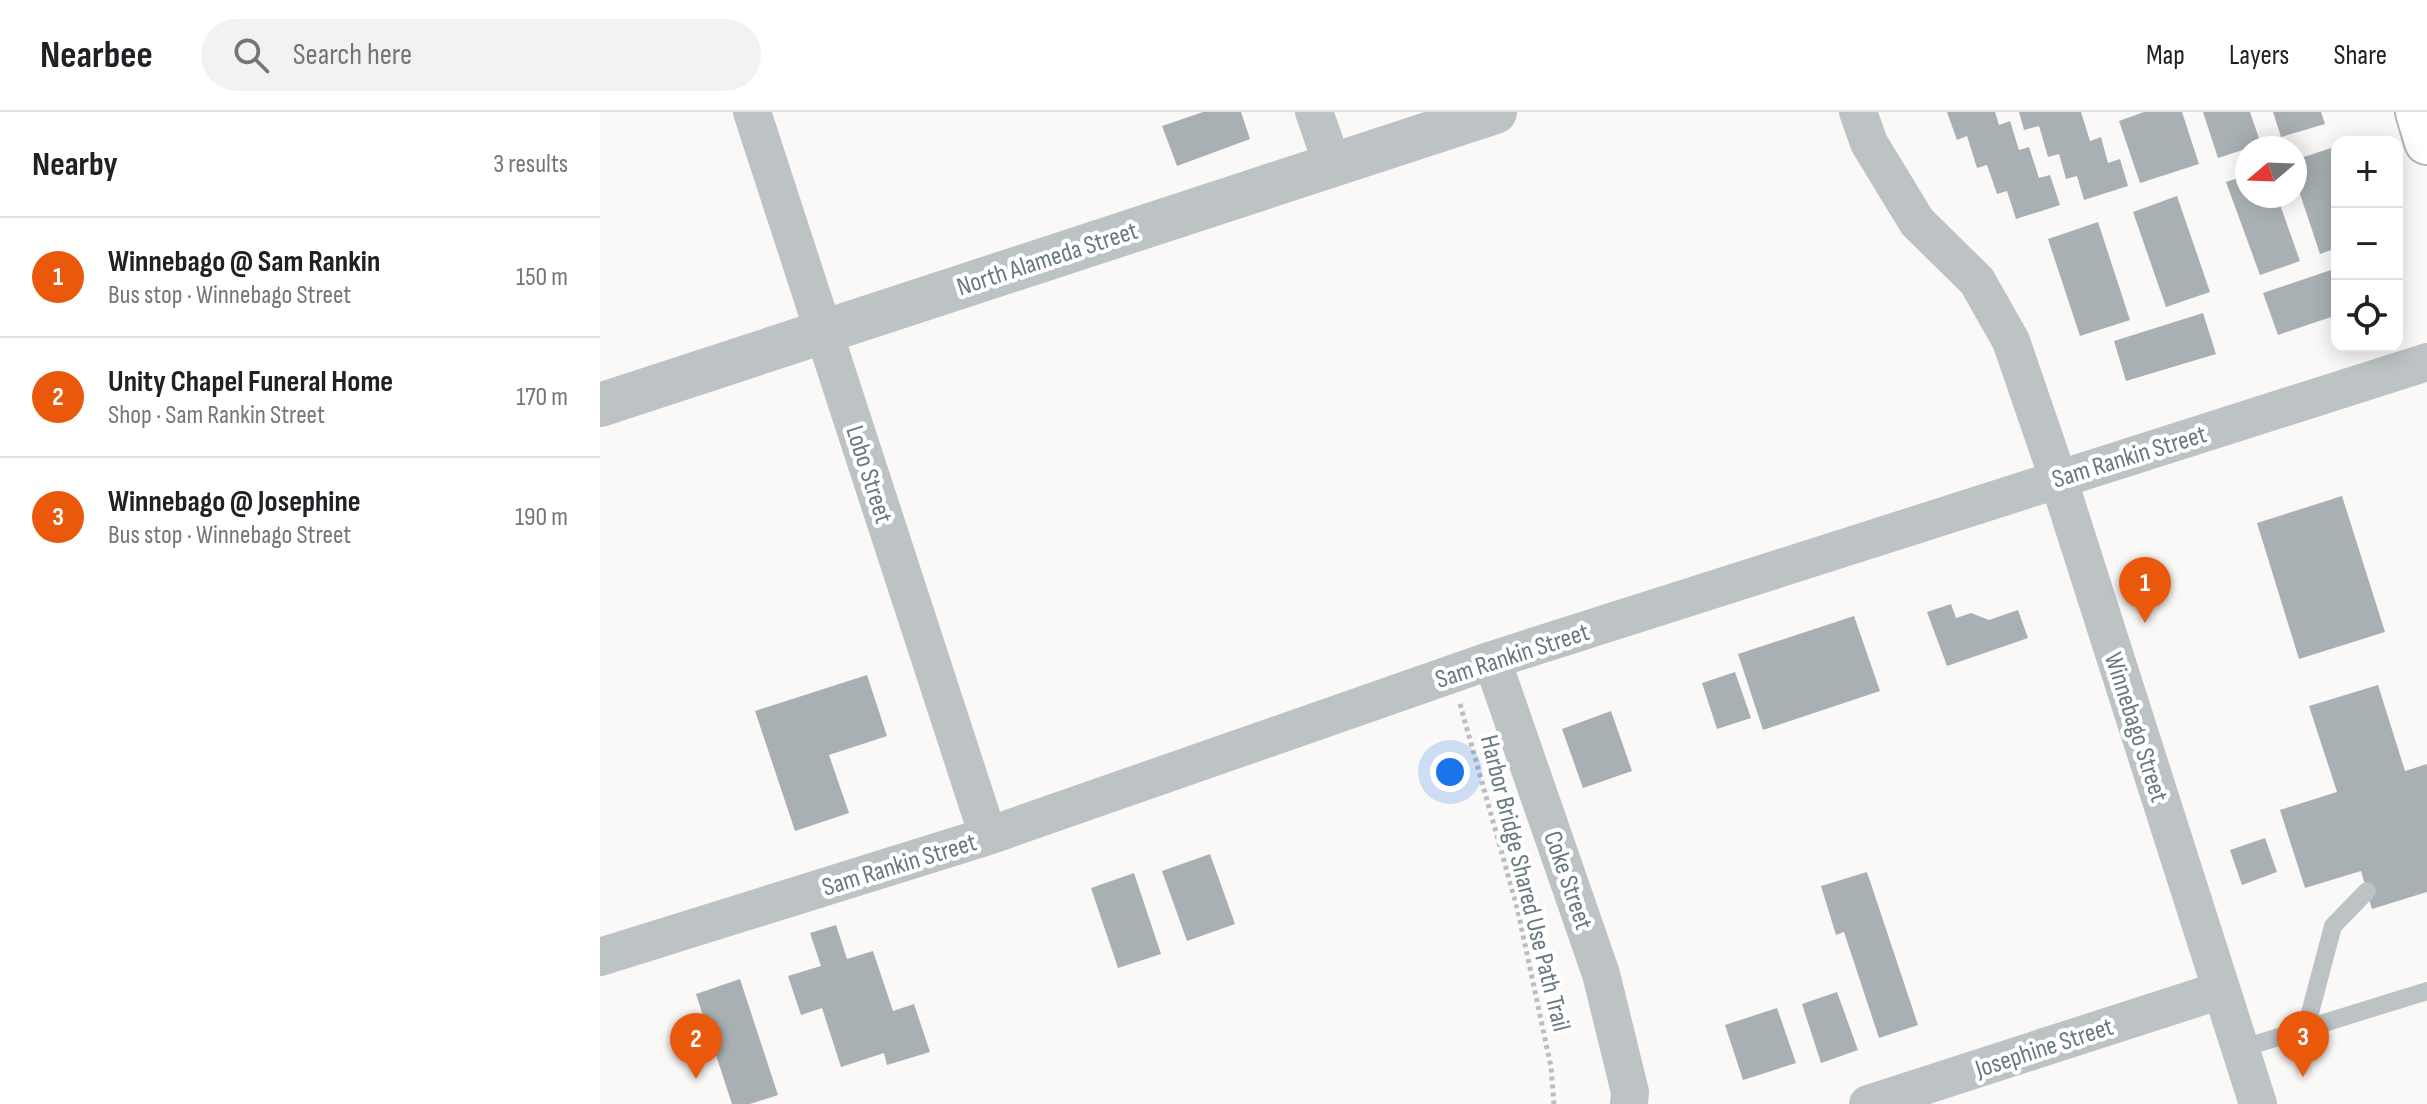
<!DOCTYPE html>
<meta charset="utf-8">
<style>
:root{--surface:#fff;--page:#f2f2f2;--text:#202124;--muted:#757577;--line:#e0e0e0;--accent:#ea580c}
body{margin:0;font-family:"Sofia Sans Condensed",sans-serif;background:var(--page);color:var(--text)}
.controls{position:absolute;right:24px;top:24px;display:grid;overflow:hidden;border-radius:16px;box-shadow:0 4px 20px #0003}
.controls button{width:72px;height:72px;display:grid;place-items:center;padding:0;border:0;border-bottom:2px solid var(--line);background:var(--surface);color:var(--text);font:40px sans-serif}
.compass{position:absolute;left:1635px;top:24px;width:72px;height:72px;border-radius:50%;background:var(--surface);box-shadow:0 4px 20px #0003;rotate:251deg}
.you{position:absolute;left:850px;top:660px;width:28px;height:28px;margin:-20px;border:6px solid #fff;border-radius:50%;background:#1a73e8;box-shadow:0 0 0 12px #1a73e833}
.badge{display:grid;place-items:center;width:52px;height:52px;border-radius:50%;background:var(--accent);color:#fff;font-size:26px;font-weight:700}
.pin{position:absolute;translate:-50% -66px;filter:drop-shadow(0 2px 4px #0008)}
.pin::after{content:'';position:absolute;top:42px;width:28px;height:24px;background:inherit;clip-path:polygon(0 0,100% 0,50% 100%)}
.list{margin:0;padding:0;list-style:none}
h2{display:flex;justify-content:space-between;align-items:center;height:104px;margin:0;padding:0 32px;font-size:34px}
h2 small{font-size:26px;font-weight:400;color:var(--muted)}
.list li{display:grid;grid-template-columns:52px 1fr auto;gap:24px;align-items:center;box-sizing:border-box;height:120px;padding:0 32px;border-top:2px solid var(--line)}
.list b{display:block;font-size:30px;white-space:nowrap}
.list p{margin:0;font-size:26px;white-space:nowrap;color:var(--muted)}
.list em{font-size:26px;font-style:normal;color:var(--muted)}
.icon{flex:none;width:44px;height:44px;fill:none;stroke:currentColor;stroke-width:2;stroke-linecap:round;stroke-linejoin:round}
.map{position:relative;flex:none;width:1827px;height:992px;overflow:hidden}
header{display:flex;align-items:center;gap:48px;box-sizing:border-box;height:112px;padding:0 40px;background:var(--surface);border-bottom:2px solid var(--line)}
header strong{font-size:38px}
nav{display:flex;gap:44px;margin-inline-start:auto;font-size:28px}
.search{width:560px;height:72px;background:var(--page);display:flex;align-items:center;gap:20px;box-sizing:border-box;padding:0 28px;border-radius:44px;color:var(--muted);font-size:30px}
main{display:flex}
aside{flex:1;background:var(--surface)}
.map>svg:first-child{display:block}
</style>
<header>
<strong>Nearbee</strong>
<div class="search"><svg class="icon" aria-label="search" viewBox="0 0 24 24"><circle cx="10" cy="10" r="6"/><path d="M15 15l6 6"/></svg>Search here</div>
<nav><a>Map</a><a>Layers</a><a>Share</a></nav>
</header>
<main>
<aside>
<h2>Nearby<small>3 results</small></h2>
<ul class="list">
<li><span class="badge">1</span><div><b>Winnebago @ Sam Rankin</b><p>Bus stop · Winnebago Street</p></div><em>150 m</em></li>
<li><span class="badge">2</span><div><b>Unity Chapel Funeral Home</b><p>Shop · Sam Rankin Street</p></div><em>170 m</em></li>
<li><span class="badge">3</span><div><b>Winnebago @ Josephine</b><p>Bus stop · Winnebago Street</p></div><em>190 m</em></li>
</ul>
</aside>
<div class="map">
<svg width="1827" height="992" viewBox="0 0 1827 992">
<rect width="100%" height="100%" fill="#faf9f8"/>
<path fill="#a8b0b4" d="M603 0H641L650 27 577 54 562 14Z
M1347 0H1395L1399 13 1410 9 1419 38 1429 35 1439 66 1450 63 1460 93 1416 107 1407 79 1397 82 1387 53 1377 56 1367 24 1357 28Z
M1419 0H1481L1490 29 1501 25 1508 51 1520 47 1528 74 1484 88 1477 64 1466 67 1459 42 1448 45 1439 14 1424 18Z
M1544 0H1582L1599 52 1540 71 1519 9Z
M1603 0H1650L1661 32 1618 46Z
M1673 0H1721L1725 12 1681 25Z
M1734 35 1737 45V136L1720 142 1695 67V48Z
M1647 63V84H1677L1700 149 1660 163 1626 70Z
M1577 84 1610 180 1566 195 1533 100Z
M1498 110 1530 208 1480 224 1448 127Z
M1737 156V203L1678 223 1663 181Z
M1603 201 1616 242 1526 269 1514 229Z
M1742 384 1785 520 1699 547 1657 411Z
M1351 492 1356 506 1371 501 1389 508 1418 498 1428 526 1347 554 1327 500Z
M1254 504 1280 579 1163 618 1138 542Z
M1135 560 1151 606 1117 617 1102 571Z
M267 563 287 624 229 643 249 701 195 719 155 599Z
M1778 573 1805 659 1827 652V780L1772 797 1761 759 1705 776 1680 698 1737 680 1709 594Z
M1011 599 1032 659 983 676 962 617Z
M1665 726 1677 760 1642 773 1630 738Z
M610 742 635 812 587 829 562 759Z
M1267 760 1318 913 1279 926 1244 820 1236 823 1221 774Z
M534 761 561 842 518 856 491 776Z
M236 813 247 847 273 839 293 899 314 892 330 940 287 953 284 941 241 955 222 896 201 903 188 864 221 854 210 821Z
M140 867 178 983 150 992H132L96 882Z
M1237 880 1258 938 1221 951 1202 892Z
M1177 896 1196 951 1143 968 1125 913Z"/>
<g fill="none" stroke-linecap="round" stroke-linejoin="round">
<g stroke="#b2b9bc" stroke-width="48">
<path id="secondary" d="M1818 0 1827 30"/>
</g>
<path stroke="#babec0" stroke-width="5" stroke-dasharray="4 4" stroke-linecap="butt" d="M860 592 917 795 951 955 954 992"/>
<path stroke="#bdc3c5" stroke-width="18" d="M1706 916 1733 814 1767 779
M1640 937 1827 879"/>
<path stroke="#bdc3c5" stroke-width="38" d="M152 0 388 724
M714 0 733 54
M1258 0 1269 31 1317 110 1377 169 1411 229 1458 366 1658 992
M892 548 1001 862 1030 980 1029 992
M0 845 388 724 892 548 1827 250
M1268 992 1621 878"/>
<path stroke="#bdc3c5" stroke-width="44" d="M0 293 895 0"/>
<use href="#secondary" stroke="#fff" stroke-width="44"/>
</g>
<g text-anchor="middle" stroke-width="8" stroke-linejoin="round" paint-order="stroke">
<g font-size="26" fill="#68797f" stroke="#fff">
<text transform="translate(447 146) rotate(-18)" y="9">North Alameda Street</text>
<text transform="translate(1529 344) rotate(-17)" y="9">Sam Rankin Street</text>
<text transform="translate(270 362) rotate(72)" y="9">Lobo Street</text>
<text transform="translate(912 543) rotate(-18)" y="9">Sam Rankin Street</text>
<text transform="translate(1537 615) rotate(72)" y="9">Winnebago Street</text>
<text transform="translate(299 752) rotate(-17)" y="9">Sam Rankin Street</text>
<text transform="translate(969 768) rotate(71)" y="9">Coke Street</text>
<text transform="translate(926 771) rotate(76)" y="9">Harbor Bridge Shared Use Path Trail</text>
<text transform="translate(1444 935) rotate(-18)" y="9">Josephine Street</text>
</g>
</g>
</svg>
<div class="controls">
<button>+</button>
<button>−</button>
<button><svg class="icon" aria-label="locate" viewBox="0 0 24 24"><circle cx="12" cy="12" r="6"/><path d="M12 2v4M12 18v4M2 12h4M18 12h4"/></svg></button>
</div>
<svg class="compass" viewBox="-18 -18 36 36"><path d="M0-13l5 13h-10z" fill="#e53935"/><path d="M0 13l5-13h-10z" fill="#757577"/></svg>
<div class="you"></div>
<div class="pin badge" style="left:1545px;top:511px">1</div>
<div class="pin badge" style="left:96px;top:967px">2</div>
<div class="pin badge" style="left:1703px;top:965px">3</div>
</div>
</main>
